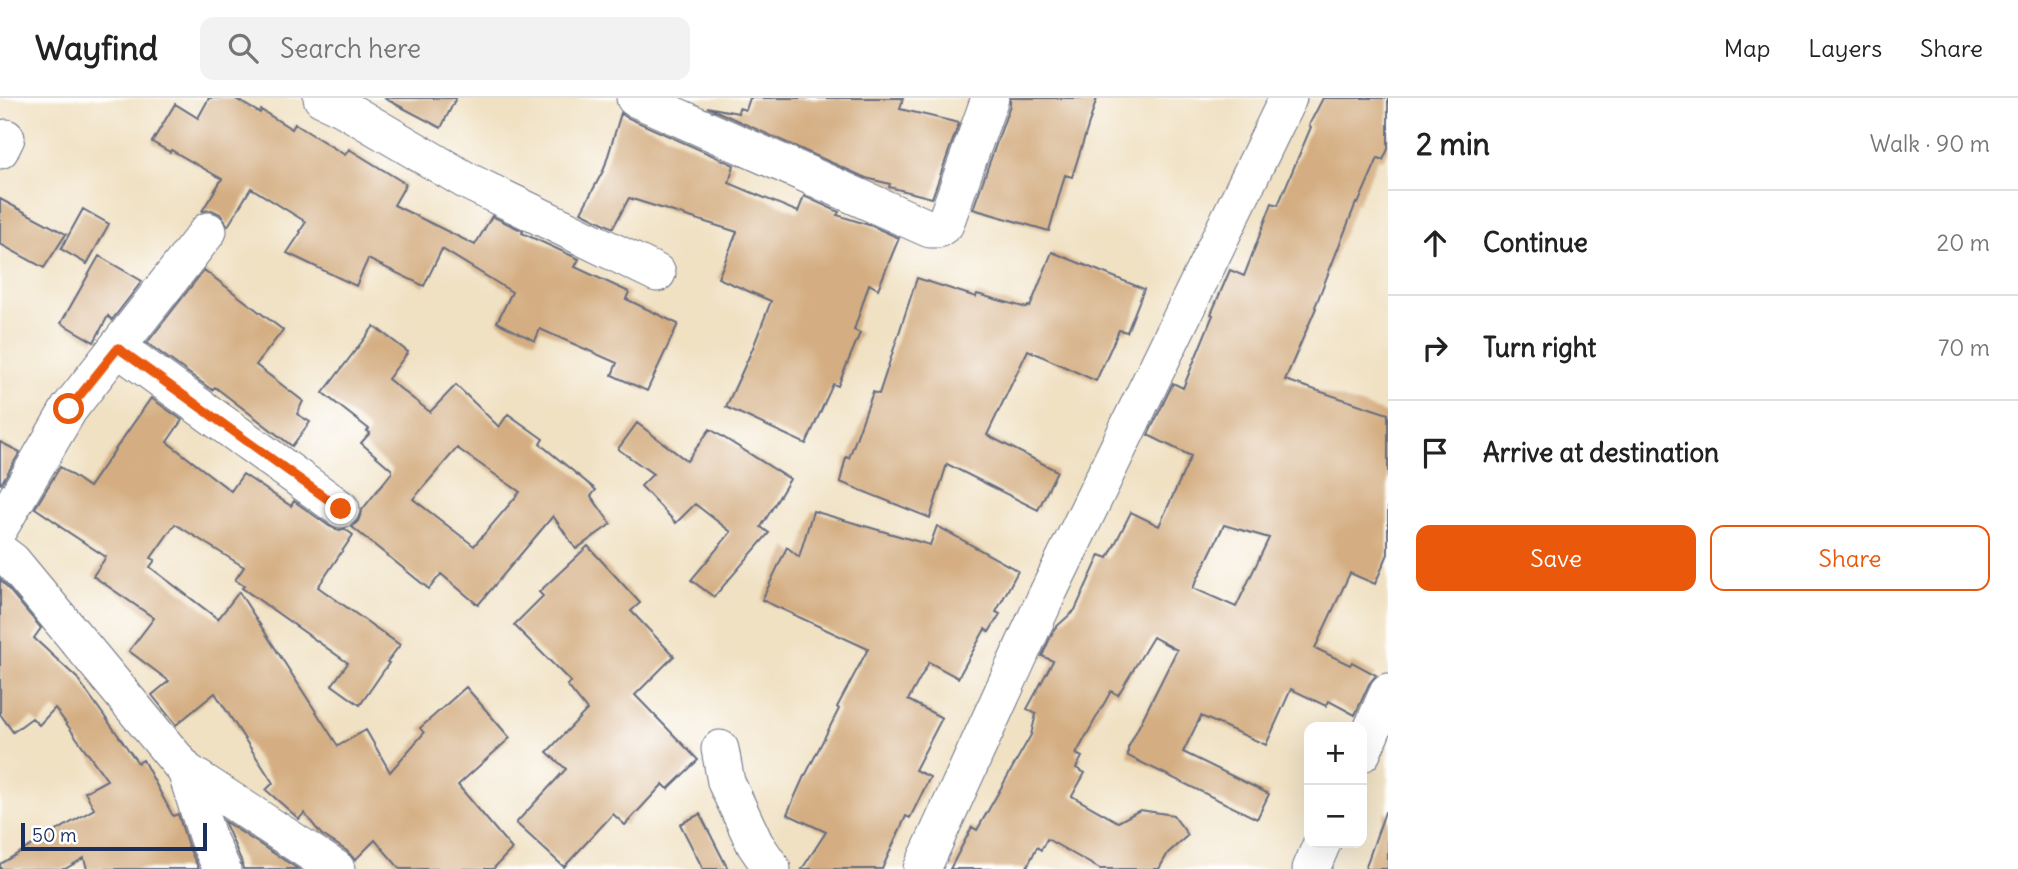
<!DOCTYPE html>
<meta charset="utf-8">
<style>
:root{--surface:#fff;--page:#f2f2f2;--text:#222;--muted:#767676;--line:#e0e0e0;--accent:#ea580c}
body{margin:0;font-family:Delius,sans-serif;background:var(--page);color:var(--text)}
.controls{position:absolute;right:21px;bottom:21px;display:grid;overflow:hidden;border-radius:14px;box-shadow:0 7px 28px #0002}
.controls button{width:63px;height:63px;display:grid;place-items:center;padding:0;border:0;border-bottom:2px solid var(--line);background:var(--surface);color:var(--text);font:35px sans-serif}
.scale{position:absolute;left:21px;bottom:18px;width:186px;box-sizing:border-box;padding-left:7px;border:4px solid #1b2f5e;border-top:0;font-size:19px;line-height:24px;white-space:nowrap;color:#1b2f5e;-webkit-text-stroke:5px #fff;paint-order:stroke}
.stop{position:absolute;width:21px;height:21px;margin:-16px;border:5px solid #ea580c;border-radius:50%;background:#fff}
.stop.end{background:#ea580c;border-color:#fff;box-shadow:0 2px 7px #0008}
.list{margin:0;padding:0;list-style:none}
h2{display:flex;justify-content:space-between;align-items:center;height:91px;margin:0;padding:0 28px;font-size:30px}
h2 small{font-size:23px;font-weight:400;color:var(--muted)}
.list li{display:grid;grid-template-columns:46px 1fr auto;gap:21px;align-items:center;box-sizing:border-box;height:105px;padding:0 28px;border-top:2px solid var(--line)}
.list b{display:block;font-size:26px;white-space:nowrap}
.list em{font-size:23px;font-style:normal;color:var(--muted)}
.actions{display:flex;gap:14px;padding:21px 28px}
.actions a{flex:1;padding:16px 0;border:2px solid var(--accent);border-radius:14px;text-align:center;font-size:24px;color:var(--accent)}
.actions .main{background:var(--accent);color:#fff}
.icon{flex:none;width:38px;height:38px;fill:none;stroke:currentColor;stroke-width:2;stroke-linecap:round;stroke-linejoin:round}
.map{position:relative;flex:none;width:1388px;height:771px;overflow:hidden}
header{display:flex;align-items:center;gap:42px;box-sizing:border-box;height:98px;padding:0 35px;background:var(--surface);border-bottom:2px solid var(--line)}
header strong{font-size:33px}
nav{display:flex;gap:38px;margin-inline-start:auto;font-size:24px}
.search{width:490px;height:63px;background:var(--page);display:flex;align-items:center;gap:18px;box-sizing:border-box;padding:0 24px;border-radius:14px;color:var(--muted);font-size:26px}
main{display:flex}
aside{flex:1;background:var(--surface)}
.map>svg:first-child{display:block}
</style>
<header>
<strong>Wayfind</strong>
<div class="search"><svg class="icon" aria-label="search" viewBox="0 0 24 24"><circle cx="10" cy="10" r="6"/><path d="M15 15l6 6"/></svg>Search here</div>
<nav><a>Map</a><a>Layers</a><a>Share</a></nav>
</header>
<main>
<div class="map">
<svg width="1388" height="771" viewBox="0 0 1388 771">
<rect width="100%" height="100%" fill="#fff"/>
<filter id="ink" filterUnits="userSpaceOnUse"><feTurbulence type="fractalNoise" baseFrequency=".0143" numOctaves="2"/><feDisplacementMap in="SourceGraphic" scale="14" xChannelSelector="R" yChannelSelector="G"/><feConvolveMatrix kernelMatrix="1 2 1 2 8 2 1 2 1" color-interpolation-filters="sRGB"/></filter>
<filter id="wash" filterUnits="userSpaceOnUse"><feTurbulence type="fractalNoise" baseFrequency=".00686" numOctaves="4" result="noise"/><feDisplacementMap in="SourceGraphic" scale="28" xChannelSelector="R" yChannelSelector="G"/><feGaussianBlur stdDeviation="1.57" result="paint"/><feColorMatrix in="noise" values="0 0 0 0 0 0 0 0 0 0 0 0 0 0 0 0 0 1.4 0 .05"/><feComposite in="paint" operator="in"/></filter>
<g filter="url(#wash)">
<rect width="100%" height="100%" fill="#f0e1c3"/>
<g id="blocks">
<path fill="#d4ae82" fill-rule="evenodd" d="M209 0H234L260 15 261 12 292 31 295 26 345 57 349 51 406 86 394 107 475 147 492 118 523 133 522 135 579 161 575 169 629 194 626 201 678 226 647 293 612 277 617 265 540 231 535 243 497 224 512 194 442 151 424 188 368 161 356 188 287 155 301 134 300 133 306 124 251 90 228 128 220 116 212 112 202 113 222 81 171 52 170 54 152 44 175 6 198 20Z
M384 0H456L441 30Z
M750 0H903L900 11 959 25 932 100 889 89 890 86 866 80 707 9 738 15 739 10 746 12Z
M1010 0H1097L1072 79 1065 77 1049 133 973 111 1010 7Z
M1323 0H1388V51L1383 62 1378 60 1358 106 1356 105 1315 209 1316 210 1285 282 1388 316V456L1375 486 1350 475 1315 550 1350 567 1352 564 1376 577 1369 586 1355 617 1329 603 1326 608 1291 591 1266 647 1201 618 1183 654 1269 696 1257 721 1128 658V650L1177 552 1153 539 1118 597 1111 593 1076 656 1082 659 1076 670 1085 675 1072 698 1118 724 1140 712 1173 717 1188 737 1168 755 1159 771H1100L1047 741 1041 752 1037 749 1026 771H950L972 729 977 732 1031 637 1036 616 1027 611 1053 563 1042 558 1054 531 1075 512 1100 457 1108 460 1131 414 1159 428 1191 358 1148 337 1173 285 1183 290 1213 217 1211 216 1230 172 1244 178 1272 105 1278 107 1311 29 1309 27ZM1224 427 1269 440 1236 509 1193 490Z
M621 15 626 19 734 67 729 85 798 114 804 98 839 114 837 117 872 128 899 140 878 191 869 186 854 232 860 235 838 288 833 286 806 346 726 309 752 252 771 203 718 180 737 134 629 100 613 130 581 114 604 71Z
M0 101 66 136 44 170 0 146Z
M83 111 109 126 87 166 61 151Z
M1052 154 1144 191 1127 234 1119 232 1096 283 1028 252 987 337 1057 373 1038 412 947 366 930 420 840 384 846 359 849 360 873 294 879 296 917 180 976 199 977 196 1027 210 1028 208 1030 209Z
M99 158 142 183 112 222 108 218 94 244 61 225Z
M204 172 283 232 256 267 303 303 297 316 310 324 292 348 215 289 212 292 147 245Z
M374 228 408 254 388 281 430 314 456 287 499 329 508 316 543 341 540 346 596 392 591 398 611 426 576 451 553 418 478 507 441 476 429 491 352 429 358 423 362 412 392 374V372L361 345 370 335 367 333 369 331 323 295ZM457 350 520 394 474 448 413 401Z
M151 300 182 322 167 344 231 393 243 376 291 408 294 403 329 428 338 432 345 431 353 437 318 489 400 547 387 564 389 565 360 607 332 587 348 565 242 490 244 488 235 482 244 469 175 426 151 460 155 462 150 469 218 521 239 494 338 648 366 632 390 674 424 635 420 630 466 589 510 640 458 687 512 751 493 771H400L375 742 355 762 347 753 321 736 304 715 299 721 266 692 273 685 215 595 176 627 152 597 169 583 129 553 154 520 93 478 106 459 59 428 60 427 35 410 60 369 89 389Z
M637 325 687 363 710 331 790 381 761 429 769 435 714 499 691 482 731 434 695 406 676 425 641 388 653 376 618 351Z
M0 344 20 354 1 386 0 385Z
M813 413 930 447 937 428 1018 473 996 514 1000 516 989 534 985 531 958 580 929 564 908 602 942 620 915 672 930 679 910 720 906 718 882 771H802L826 734 787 716 804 678H805L839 611 837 609 868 551 762 502 787 449 799 459Z
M588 448 640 505 631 513 674 558 635 597 698 662 668 691 663 686 625 727 613 716 564 769 516 725 566 671 547 654 587 612 567 587 571 584 514 527 543 498 539 494Z
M0 481 41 530 34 540 77 580 138 665 143 662 173 718 178 716 188 748 199 771H87L84 760 65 771H0V766L94 711 85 694 107 682 55 610 39 627 32 620 13 634 0 616Z
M1385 714 1388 715V771H1365Z
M700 716 728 771H703L680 726Z
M224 723 298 771H243L241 762Z"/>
</g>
</g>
<g filter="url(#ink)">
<use href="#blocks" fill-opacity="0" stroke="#666d81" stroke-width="2"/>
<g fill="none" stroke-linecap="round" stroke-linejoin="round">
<g stroke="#666d81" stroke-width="39">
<path id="minor" d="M322 0 343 10 467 83 657 175
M635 0 930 131H938L945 126 990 0
M0 52 6 40
M118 250 341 411
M0 429 69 311 208 133
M0 454 12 463 186 673 208 741 222 771
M720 651 726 684 755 746 772 771
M1362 655 1388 594
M186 673 336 771
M922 771 1046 499 1288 0
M1311 771 1322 745"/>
</g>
<use href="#minor" stroke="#fff" stroke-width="37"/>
</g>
</g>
<g fill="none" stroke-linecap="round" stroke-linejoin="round" filter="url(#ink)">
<path stroke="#ea580c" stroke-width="9" d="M69 311 118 250 341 411"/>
</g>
</svg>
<div class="controls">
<button>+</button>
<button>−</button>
</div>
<div class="scale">50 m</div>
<div class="stop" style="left:69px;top:311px"></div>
<div class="stop end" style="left:341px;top:411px"></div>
</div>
<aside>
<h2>2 min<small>Walk · 90 m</small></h2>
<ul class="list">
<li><svg class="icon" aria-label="ahead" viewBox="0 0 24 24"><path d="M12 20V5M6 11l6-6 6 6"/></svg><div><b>Continue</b></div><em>20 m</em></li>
<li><svg class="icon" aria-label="right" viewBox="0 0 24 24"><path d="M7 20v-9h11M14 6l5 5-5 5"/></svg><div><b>Turn right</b></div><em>70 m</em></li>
<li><svg class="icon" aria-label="arrive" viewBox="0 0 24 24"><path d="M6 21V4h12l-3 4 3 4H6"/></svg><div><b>Arrive at destination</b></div></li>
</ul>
<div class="actions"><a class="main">Save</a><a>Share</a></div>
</aside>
</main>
